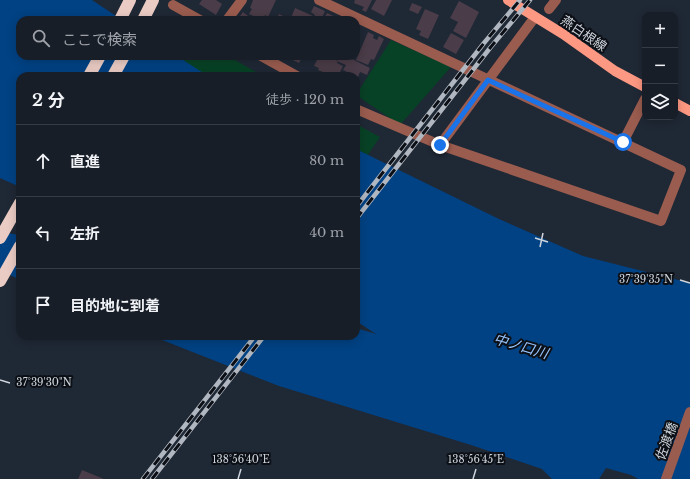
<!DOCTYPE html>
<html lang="ja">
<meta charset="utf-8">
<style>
:root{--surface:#171e28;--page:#202730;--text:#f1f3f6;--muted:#9ea2a8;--line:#363c45}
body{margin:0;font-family:"Libre Baskerville","Noto Sans JP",serif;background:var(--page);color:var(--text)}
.controls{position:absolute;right:12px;top:12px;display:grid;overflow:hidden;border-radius:8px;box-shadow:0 2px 10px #0003}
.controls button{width:36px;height:36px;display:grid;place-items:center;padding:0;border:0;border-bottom:1px solid var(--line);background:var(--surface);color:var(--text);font:20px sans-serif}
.stop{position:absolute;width:12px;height:12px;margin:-9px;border:3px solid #1a73e8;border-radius:50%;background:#fff}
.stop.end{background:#1a73e8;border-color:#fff;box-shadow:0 1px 4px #0008}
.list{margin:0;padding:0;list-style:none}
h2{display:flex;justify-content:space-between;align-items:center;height:52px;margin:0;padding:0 16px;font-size:17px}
h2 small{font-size:13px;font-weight:400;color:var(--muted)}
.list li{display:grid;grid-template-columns:26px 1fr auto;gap:12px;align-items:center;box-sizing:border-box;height:72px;padding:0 16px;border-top:1px solid var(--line)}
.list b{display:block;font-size:15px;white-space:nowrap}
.list em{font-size:13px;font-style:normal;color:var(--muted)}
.icon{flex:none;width:22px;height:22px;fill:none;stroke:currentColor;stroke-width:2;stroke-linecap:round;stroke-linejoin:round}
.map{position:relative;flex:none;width:690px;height:479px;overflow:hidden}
.search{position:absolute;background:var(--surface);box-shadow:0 2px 10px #0003;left:16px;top:16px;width:344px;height:44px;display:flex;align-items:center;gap:10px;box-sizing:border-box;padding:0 14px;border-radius:12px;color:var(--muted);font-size:15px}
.panel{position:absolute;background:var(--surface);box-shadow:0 2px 10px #0003;left:16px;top:72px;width:344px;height:268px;border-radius:12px}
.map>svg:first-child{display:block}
</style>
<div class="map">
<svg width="690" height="479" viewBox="0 0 690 479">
<rect width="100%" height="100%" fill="#1f2835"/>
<path fill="#084226" d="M391 40 451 67 400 125 356 95Z
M162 56H228L263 76H195Z
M356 124 380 137 363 162 356 159Z"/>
<path fill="#004284" d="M0 0H92L122 20H20V56H177L208 76H20V187L0 178Z
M356 149 499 219 583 256 690 283V479H638L631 475 606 468 599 479H552L542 469 471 445 279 386 152 336H356V328L376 334 356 321Z
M0 232 20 235V280L0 270Z"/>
<path fill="#4a3c48" d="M202 0H216L222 4 216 15 199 4Z
M253 0H276L268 17 265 15 262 20 249 14 252 9 250 8Z
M355 0H372L366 12 362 10 364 7 354 3Z
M376 0H392L384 16 371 9Z
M459 1 479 12 466 38 453 31 458 22 450 18Z
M412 3 422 7 418 14 409 10Z
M314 6 325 11 321 20H313L315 15 311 12Z
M295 8 313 16 311 20H290Z
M425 9 439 15 428 39 419 35 421 31 416 29Z
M243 12 252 19V20H237Z
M327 13 340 19 339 20H323Z
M279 14 287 18 286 20H270L272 17 277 19Z
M368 32 374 35 373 38 377 40 379 36 384 39 374 60 371 59 368 65 356 60Z
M451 33 464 40 456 54 443 47Z
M284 56H303L299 63Z
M319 56H326L338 61 337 63 343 66 338 76H327L328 74 318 70 319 68 314 66Z
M340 56 349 59 350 58 370 68 367 75 360 72 358 77 343 70 346 65 337 61Z
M82 470 104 479H78Z"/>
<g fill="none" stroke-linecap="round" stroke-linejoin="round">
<path stroke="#9a5c4f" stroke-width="10" d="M319 0 681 170 661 221 440 145 535 17
M173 5 200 20
M549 9 556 0
M227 20 242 0
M261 56 297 76
M356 109 440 145
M623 142 645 99
M666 479 690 412"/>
<path stroke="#fd9882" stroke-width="10" d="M508 0 563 34 615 71 645 87
M675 103 690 111"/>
<path stroke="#ebccc5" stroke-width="12" d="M120 20 130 0
M143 20 153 0
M89 76 100 56
M113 76 124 56
M0 238 20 203
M0 281 20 246"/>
<g stroke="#b0b7c0" stroke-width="4.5">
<path id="rail" d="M356 207 484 43 520 0
M356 219 490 48 530 0
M143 479 255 336
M152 479 264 336"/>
</g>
<use href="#rail" stroke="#0c1016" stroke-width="3" stroke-dasharray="9" stroke-linecap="butt"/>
</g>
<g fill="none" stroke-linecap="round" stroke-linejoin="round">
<path stroke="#1a73e8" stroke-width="5" d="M440 145 488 80 623 142"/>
</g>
<path fill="none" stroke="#ced4dc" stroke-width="1.5" d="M535 238 548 242M540 247 543 233M680 280 690 283M0 380 10 383M238 479 241 469M473 479 476 469"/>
<g text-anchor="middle" stroke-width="4" stroke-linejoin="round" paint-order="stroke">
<g font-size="13" fill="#ced4dc" stroke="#0c1016">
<text transform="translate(584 33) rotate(34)" y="5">燕白根線</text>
<text transform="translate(666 441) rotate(-70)" y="5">佐渡橋</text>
</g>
<g font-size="14" font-style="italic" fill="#98c4fd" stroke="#0c1016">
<text transform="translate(521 346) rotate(16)" y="5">中ノ口川</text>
</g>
</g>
<g font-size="10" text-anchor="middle" fill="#ced4dc" stroke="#0c1016" stroke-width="4" stroke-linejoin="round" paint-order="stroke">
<text x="646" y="283">37°39'35"N</text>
<text x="44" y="386">37°39'30"N</text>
<text x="241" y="463">138°56'40"E</text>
<text x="476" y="463">138°56'45"E</text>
</g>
</svg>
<div class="controls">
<button>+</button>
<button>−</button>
<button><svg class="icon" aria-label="layers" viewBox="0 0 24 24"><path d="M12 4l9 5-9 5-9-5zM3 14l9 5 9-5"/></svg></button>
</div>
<div class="stop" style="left:623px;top:142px"></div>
<div class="stop end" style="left:440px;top:145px"></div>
<div class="search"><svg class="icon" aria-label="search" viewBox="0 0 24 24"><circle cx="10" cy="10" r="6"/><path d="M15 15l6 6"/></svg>ここで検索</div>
<section class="panel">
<h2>2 分<small>徒歩 · 120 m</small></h2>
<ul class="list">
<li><svg class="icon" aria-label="ahead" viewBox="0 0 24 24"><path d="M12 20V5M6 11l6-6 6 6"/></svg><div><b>直進</b></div><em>80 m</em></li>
<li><svg class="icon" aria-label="left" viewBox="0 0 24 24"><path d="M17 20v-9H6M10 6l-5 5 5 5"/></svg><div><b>左折</b></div><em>40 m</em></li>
<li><svg class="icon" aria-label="arrive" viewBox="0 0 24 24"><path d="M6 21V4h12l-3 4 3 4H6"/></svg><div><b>目的地に到着</b></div></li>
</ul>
</section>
</div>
